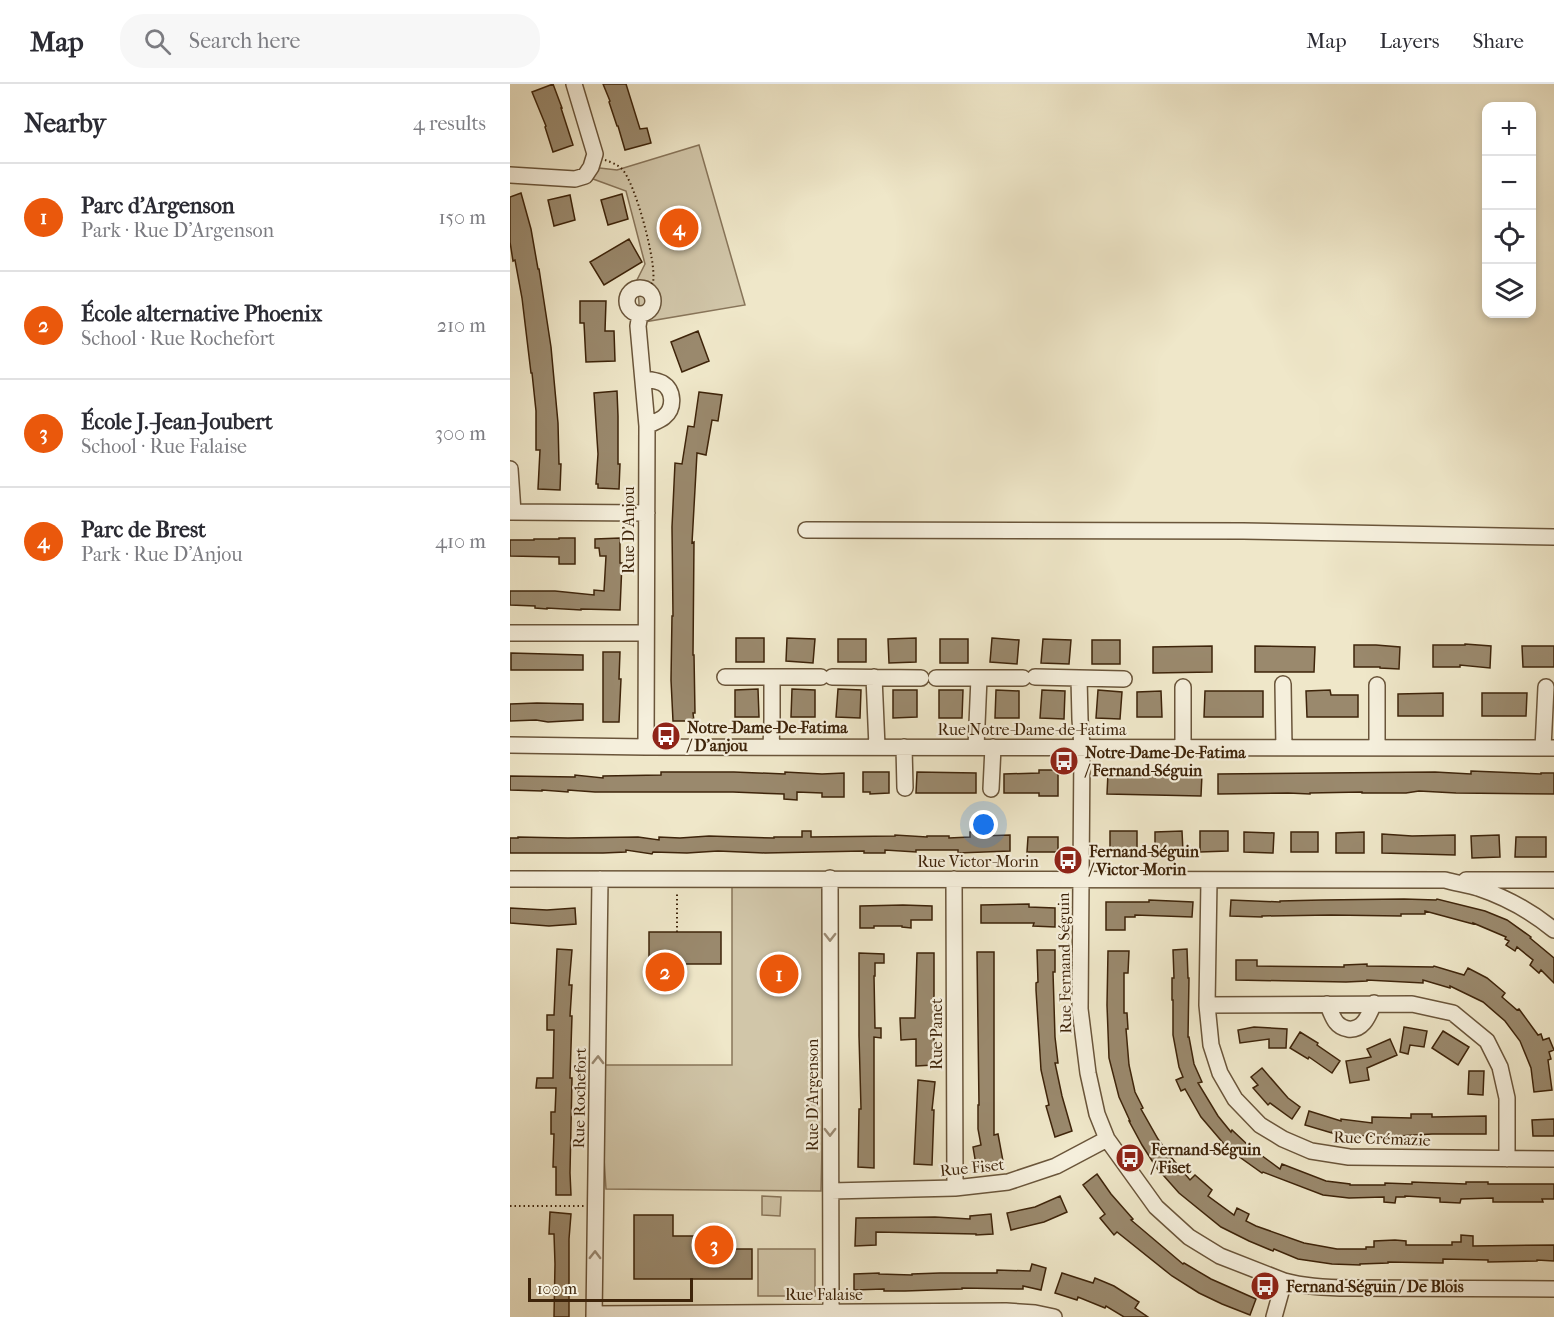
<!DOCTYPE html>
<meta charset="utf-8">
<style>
:root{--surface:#fff;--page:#f7f7f7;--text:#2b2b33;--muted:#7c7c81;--line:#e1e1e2;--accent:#ea580c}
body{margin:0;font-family:"IM FELL French Canon",serif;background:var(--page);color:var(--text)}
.controls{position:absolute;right:18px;top:18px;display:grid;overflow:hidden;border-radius:12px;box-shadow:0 3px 9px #0003}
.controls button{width:54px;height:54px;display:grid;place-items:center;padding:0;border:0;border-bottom:2px solid var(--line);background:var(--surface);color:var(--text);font:30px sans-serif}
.scale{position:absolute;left:18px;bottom:15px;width:165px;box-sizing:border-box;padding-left:6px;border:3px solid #3e240a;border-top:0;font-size:16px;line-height:21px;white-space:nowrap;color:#3e240a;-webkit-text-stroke:4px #f5efdc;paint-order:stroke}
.you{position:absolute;left:474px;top:741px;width:21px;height:21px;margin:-15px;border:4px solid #fff;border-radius:50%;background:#1a73e8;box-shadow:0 0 0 9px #1a73e833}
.badge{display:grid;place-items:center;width:39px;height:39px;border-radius:50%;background:var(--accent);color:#fff;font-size:20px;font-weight:700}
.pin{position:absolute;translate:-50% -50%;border:3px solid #fff;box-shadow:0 2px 6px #0006}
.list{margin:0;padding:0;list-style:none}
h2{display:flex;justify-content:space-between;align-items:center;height:78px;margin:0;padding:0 24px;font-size:26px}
h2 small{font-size:20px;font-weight:400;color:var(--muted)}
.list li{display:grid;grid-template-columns:39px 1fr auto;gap:18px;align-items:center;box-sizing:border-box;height:108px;padding:0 24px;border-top:2px solid var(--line)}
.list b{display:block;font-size:22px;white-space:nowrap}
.list p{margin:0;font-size:20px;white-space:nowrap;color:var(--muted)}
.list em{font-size:20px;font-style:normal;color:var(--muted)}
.icon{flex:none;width:33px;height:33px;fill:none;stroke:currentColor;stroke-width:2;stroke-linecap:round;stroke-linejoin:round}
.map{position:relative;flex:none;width:1044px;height:1233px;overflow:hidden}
header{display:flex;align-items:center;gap:36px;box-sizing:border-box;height:84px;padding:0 30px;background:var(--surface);border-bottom:2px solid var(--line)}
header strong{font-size:28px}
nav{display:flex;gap:33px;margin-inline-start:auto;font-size:21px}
.search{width:420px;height:54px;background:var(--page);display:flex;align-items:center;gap:15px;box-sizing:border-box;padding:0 21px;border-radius:24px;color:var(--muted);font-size:22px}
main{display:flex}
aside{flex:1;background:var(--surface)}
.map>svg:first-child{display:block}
</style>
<header>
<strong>Map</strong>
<div class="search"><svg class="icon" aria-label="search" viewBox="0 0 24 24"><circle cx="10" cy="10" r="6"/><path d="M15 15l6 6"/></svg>Search here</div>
<nav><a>Map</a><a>Layers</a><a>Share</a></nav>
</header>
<main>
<aside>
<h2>Nearby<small>4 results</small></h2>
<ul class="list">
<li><span class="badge">1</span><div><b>Parc d'Argenson</b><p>Park · Rue D'Argenson</p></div><em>150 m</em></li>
<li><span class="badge">2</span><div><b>École alternative Phoenix</b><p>School · Rue Rochefort</p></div><em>210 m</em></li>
<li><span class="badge">3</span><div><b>École J.-Jean-Joubert</b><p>School · Rue Falaise</p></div><em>300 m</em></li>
<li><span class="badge">4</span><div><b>Parc de Brest</b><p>Park · Rue D'Anjou</p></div><em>410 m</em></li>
</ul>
</aside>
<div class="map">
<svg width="1044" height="1233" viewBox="0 0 1044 1233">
<rect width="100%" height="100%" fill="#efe7c9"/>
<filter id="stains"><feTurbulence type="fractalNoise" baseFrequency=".00333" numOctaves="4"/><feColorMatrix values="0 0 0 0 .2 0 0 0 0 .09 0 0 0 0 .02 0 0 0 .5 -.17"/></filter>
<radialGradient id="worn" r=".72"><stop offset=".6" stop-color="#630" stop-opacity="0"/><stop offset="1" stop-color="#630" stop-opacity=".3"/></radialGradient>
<path fill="#d1c6a9" stroke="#88755a" stroke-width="1.5" d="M189 61 235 221 128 239 129 219 127 196 135 180 116 107 75 92 81 83 107 86Z
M318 796 311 1107 96 1105 88 981H222V800Z
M252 1112 271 1113 270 1132 252 1131Z
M248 1165H305V1212H248Z"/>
<path fill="#9a896d" stroke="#3e240a" stroke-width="1.5" d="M43 0 52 24H51L63 61 43 68 35 43 36 42 22 8Z
M93 0H116L130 45 137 44 141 59 115 66 108 42H107L99 18 100 17Z
M11 109 21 145 28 185H29L41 263 48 339 49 380H51L50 406 28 405 30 366H26V327L22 289H21L12 214 5 176 3 177 0 158V113Z
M112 110 118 135 98 141 91 116Z
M60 111 65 136 44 142 38 116Z
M119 155 132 178 94 201 80 178Z
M70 217H96L95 247H104L105 277 76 278 74 239H70Z
M188 247 199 277 172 288 161 258Z
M107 307 108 332V380H110L109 405 88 404V400H86L88 370 84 309Z
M189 308 212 311 208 337 202 336 196 371 187 369 182 459 184 458 183 571H184L185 629H183L184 637H163L161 596 162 532H163L162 443 165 379 172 380 178 342 184 343Z
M49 454H65V480H49V473L0 472V456H24V455H49Z
M110 454V479H112L110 526 71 525V526L37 524V525L25 524V522L0 521V507H45L84 511V506L94 507 96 472H90L89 464H85V455Z
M226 554H254V578H226Z
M277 554 305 555 303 579 276 577Z
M406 554V578L379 579 378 555Z
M482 554 509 556 507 580 480 578Z
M328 555H356V578H328Z
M430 555H458V579H430Z
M533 555 561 556 559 580 531 579Z
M582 556H610V580H582Z
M955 560 981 562 980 584 950 581V583H923V561H955Z
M844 561H866L890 563 889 585 870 584V583H844Z
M702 562V588L643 589V563Z
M745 562 805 563 804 588H745Z
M1012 562H1044V583H1013Z
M93 568H110L109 595H111L109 638H93Z
M1 569 73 571V586H1Z
M248 605 249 633H225V606Z
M282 605 305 606V633H281Z
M328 605 351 606 350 634 326 633Z
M383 606H407V633L383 634Z
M429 606H453L452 634H429Z
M486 606 509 607V634H485Z
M532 606 555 607 554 635 530 634Z
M588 606 612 608 610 635 586 634Z
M820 606 821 611H848V633H797L796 607Z
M651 607 652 633H627V608Z
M695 607H753V633H694Z
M933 609V632H888V610Z
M972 609H1017L1016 632H972Z
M27 619 73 620V636L38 638 26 636 0 637V620Z
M529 686H548V712H529V709H494V690L529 689Z
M961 687 1031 690V689H1044V710L946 709 909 707 896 709H852V708L800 709V710L778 709 708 710V690L925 688 961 690Z
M151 688H224L275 690V688L312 690 334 689V713H312V709L287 708V716L274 715V710L223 708H85L58 706V708L32 706V707L0 706V692L65 693V691L93 694V692L151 691Z
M353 688H379V709L360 710V708H353Z
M407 688 466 689V709H406Z
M598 689 692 690 691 712 597 710Z
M292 747H301V753L385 752V751L417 753V752H439V754L460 753V748H470V752L500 751V767L448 769V766H406V768L375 766V769H354V767L255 769 208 767 177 769 143 768 142 770 116 766V768L93 769H0V754H8V753L58 754 128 753 149 756V753L170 754 199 752 264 754V753H292Z
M600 747H627V769H600Z
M672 747 673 768H645V748Z
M690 747H718V767L690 768Z
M734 748 764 749 763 769 734 768Z
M781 748H808V768H781Z
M854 748V769H826V749Z
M872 750 902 752 945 751V771L872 769Z
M989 751 990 773 962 774 961 752Z
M518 753H548V768H517Z
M1006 753H1036V773H1005Z
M894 815 926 816 927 815 975 827 997 836 1021 853 1020 854 1044 874V899L1031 886 1029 889 1020 881 1023 876 1007 863 1005 867 996 861 999 857 995 855 996 853 963 839V840L915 827V830H891V832L821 831 752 832V833L720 832 721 816 770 818V817L812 816Z
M639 816 683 818 682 833 625 831V833H615V846H596V818H639Z
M519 820V823L545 824V843L523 842 524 839H471V821Z
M393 821 422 822V836H401V844L392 843V842H364V844H350V822Z
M0 824 37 826 65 824 66 840 39 842 0 839Z
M139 848H211V880H139Z
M47 865 62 866 59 901H62L60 932H62L60 994H62L60 1089 61 1111H46V1083H43L44 1050H41V1028H45L46 1004H26L27 994H43L44 946H37V931H44Z
M677 865 678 894H679L678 953H679L684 980 692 998 688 999 708 1032 721 1048 722 1046 740 1063 770 1085 772 1080 816 1097 840 1100V1101H875V1099L902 1100V1098L956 1100V1098H978V1100H1044V1115H1032L1033 1118H983V1114L951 1115 950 1119 930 1118V1114L895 1112V1113H886L885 1119 874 1118V1113L839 1114 813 1111 753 1088 752 1089 728 1072 727 1073 714 1060 691 1033 675 1005 671 1007 666 996 673 993 669 983 663 951V916H662V894H664L663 866Z
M527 866H545V888H543L545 953 548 979H545L552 1012 562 1047 545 1053 536 1022 539 1021 531 986 526 906V899L528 898Z
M598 867H619L618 889H614V929H617L618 945H616L619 981 625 1008 633 1024 631 1025 648 1055 660 1072 680 1096 685 1091 702 1106 698 1112 724 1131 727 1124 739 1130 736 1137 746 1142 794 1159 827 1165H856V1163H864V1157L885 1156 896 1157V1161H942V1158H951V1151L963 1152V1162L1044 1161V1177L1027 1176V1177L978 1178V1176L933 1175V1179L878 1178V1179L850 1180V1181L822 1180 788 1175 764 1165 763 1167 739 1157 711 1143 669 1109 646 1083 632 1061 619 1037H620L609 1013 599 974 597 921Z
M467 868H484V1051L488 1050 493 1077 466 1081 463 1063 471 1061 468 1045V1021H469Z
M349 869 374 870V879H365V892H364L365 944H371V954L364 953V1084L348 1083 349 1025H351L349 952Z
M407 869H424V981L406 982V955L391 956 390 934H405Z
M726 876H747V882L834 883V881L857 880V882L923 883 924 882 954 891 958 884 977 894 995 909 992 913 1007 926 1009 925 1028 951 1031 950 1033 956 1039 954 1044 966 1039 968 1041 975 1038 976 1042 1006 1024 1008 1021 984 1010 957 995 937 973 918 940 902V904L913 896V899L857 896V897L836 898 726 896Z
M744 943 777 945 776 964H759V955L730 959 728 946Z
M894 943 917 947 914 963 900 961 898 970 890 968Z
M933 947 959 963 948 981 922 964Z
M790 948 808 959 807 961 830 977 822 989 799 973 798 975 780 964Z
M880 955 887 971 857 984 859 996 840 999 836 977 861 973 857 965Z
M752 984 778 1014 790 1023 782 1035 760 1019 758 1021 743 1004 748 1001 741 993Z
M959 987H974L973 1011 958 1010Z
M408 996 425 998 422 1026H424L422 1081 404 1080Z
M799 1027 831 1037V1035L862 1039V1033L901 1034V1030H922V1033L976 1032V1050H922L889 1052V1053L855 1052 822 1048V1049L795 1041Z
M1044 1035V1052H1023L1022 1036Z
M587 1090 601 1110 623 1135 621 1136 673 1180 674 1179 701 1195 746 1215 740 1231 712 1220 689 1209 662 1192 607 1148 604 1151 590 1134 595 1130 573 1101Z
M550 1112 557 1128 534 1138 501 1146 497 1129 525 1123Z
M40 1128 61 1130 59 1155V1233H44L45 1180 44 1150H39Z
M481 1130 483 1150 466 1151V1150L366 1148V1161L345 1162 346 1134 425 1133 460 1135V1132Z
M124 1131H163V1152H221V1165H242V1195H124Z
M522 1180 536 1184 531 1206 513 1202V1205L452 1204V1205L395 1207H374V1205L344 1206V1190L369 1189V1190L402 1191V1190L430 1189H487V1186L520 1187Z
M552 1189 583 1199 585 1194 604 1202 629 1218 625 1224 638 1233H614L596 1222 595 1224 568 1213 567 1216 545 1209Z"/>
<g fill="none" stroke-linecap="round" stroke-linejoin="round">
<g stroke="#6a553a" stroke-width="18">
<path id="minor" d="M0 91 65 95 75 92 81 83 85 70 64 0
M117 217a13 13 0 1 1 26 0a13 13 0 1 1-26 0Z
M130 230 128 242 137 342 136 663
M133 294C139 296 146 296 152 299 164 306 165 324 154 333 149 337 142 339 137 342
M0 385 3 428
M0 428 137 429
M296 446 733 447 1044 453
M0 549H136
M215 593H311
M322 593 411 594
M364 593 367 663
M525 593 614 595
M426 594H513
M569 594 570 635 572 663 570 925 578 989 587 1030 597 1055 646 1123 679 1153 710 1172 774 1197C796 1203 817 1204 840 1204L1044 1205
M773 600 774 664
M867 601V664
M673 603V664
M0 661 136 663 1044 664
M261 663 262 636V593
M394 663 395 704
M466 663 469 594
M1033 664 1036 603
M481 705 483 663
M320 794 321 1228
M0 795 935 796C946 799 958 801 968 804 995 813 1022 828 1044 846
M444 795 445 1104
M699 796 697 921 701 961 710 989 725 1015 750 1041 773 1055 801 1067 839 1073 1044 1075
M956 796H1044
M817 920C820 925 822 933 826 938 829 942 833 944 838 945 854 947 859 930 864 919
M697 921 902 920 943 929 977 957 990 983 997 1014V1075
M321 1107 445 1104 498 1098 546 1082 597 1055
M84 1230 496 1227 525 1229 544 1233
M84 1233 90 795
M764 1233 774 1197"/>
</g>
<path stroke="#3e240a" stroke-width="2" stroke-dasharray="1.5 3" stroke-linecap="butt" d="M95 76C101 78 108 81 112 85 125 98 147 179 143 198 142 199 138 204 137 206
M167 848V809
M0 1122H74"/>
<use href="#minor" stroke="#f5efdc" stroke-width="15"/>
</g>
<defs><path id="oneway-chevron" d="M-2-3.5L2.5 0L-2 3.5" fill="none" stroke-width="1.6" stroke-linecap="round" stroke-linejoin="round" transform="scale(1.5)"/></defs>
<g stroke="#9a8a73">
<use href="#oneway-chevron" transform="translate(320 853) rotate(90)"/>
<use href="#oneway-chevron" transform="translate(88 976) rotate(-89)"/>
<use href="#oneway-chevron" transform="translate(320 1048) rotate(90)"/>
<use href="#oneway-chevron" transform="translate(85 1171) rotate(-89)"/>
</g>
<defs>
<g id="bus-disc" transform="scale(1.5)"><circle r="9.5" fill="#8f2418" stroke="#f5efdc"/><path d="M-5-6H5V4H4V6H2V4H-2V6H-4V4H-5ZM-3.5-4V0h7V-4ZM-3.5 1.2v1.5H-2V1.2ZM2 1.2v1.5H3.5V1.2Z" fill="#fff"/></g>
</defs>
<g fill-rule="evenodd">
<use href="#bus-disc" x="156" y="652"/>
<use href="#bus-disc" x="554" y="677"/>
<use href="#bus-disc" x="558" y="776"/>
<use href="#bus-disc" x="620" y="1074"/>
<use href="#bus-disc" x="755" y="1202"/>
</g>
<g text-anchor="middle" stroke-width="4.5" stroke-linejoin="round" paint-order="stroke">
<g font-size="16" fill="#3e240a" stroke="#f5efdc">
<text transform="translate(118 446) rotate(-90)" y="6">Rue D'Anjou</text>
<text x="522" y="651">Rue Notre-Dame-de-Fatima</text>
<text x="468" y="783">Rue Victor-Morin</text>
<text transform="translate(554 879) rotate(-91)" y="6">Rue Fernand Séguin</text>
<text transform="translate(426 950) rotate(-90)" y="6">Rue Panet</text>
<text transform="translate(302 1011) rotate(-90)" y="6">Rue D'Argenson</text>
<text transform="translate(69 1014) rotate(-89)" y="6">Rue Rochefort</text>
<text transform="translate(872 1054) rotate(2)" y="6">Rue Crémazie</text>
<text transform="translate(462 1083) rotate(-6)" y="6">Rue Fiset</text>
<text x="314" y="1216">Rue Falaise</text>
</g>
<g font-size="16" font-weight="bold" fill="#3e240a" stroke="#f5efdc" text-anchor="start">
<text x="177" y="649">Notre-Dame-De-Fatima<tspan x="177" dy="18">/ D'anjou</tspan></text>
<text x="575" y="674">Notre-Dame-De-Fatima<tspan x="575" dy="18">/ Fernand-Séguin</tspan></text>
<text x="579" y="773">Fernand-Séguin<tspan x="579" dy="18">/ Victor-Morin</tspan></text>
<text x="641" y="1071">Fernand-Séguin<tspan x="641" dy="18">/ Fiset</tspan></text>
<text x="776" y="1208">Fernand-Séguin / De Blois</text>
</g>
</g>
<rect width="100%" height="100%" filter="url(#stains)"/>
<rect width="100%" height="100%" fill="url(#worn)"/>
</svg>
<div class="controls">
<button>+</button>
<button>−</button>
<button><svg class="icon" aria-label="locate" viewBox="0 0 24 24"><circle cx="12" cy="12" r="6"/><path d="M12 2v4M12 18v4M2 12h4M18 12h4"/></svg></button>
<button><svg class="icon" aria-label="layers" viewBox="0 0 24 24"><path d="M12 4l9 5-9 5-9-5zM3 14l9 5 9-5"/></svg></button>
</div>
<div class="scale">100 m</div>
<div class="you"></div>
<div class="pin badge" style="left:269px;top:890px">1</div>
<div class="pin badge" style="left:155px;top:888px">2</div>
<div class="pin badge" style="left:204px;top:1161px">3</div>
<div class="pin badge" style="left:169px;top:144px">4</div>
</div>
</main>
